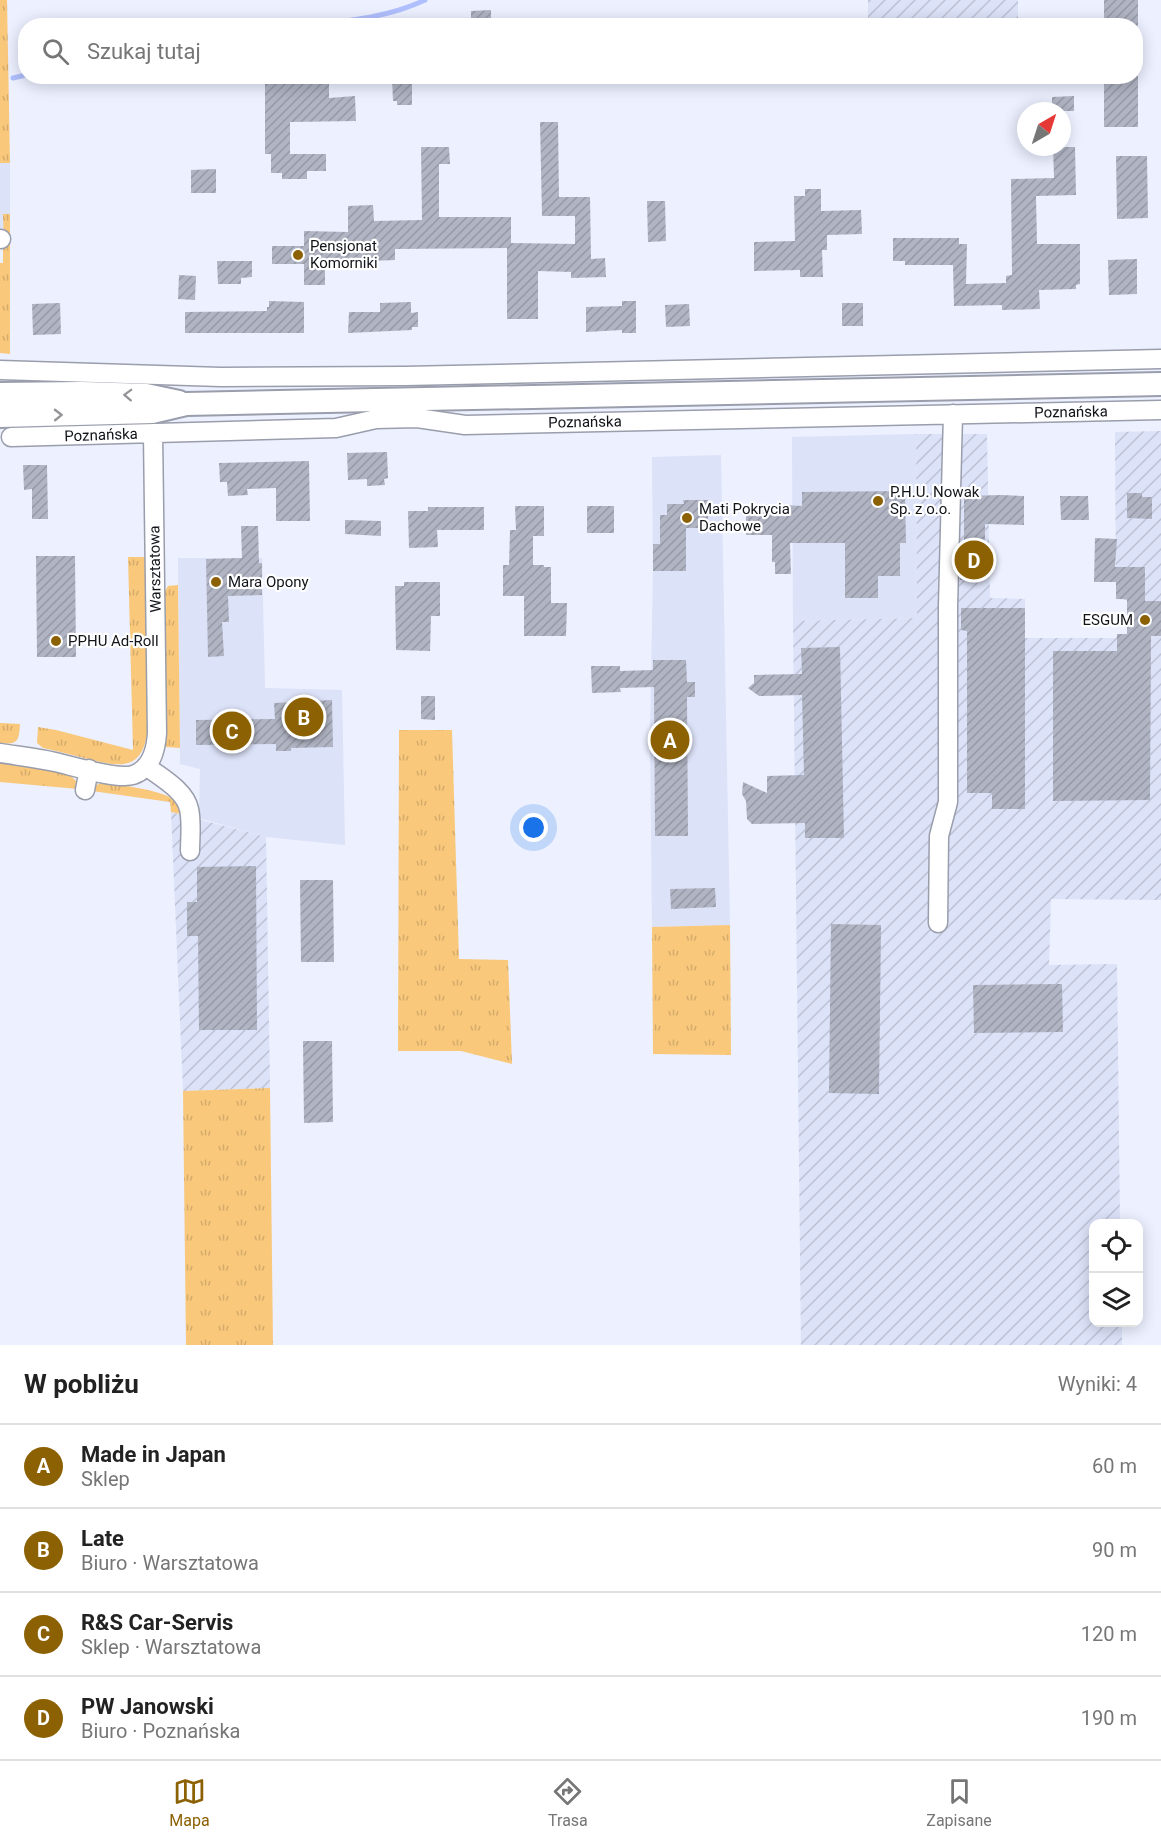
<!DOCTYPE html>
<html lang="pl">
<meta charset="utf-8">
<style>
:root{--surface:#fff;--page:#f2f2f2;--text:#222;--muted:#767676;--line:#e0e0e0;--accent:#8b6103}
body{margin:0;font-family:Roboto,sans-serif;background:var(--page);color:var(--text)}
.controls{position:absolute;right:18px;bottom:18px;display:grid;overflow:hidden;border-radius:12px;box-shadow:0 3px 15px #0003}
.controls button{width:54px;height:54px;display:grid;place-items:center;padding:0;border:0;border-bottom:2px solid var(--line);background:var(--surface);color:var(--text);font:30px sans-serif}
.compass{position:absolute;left:1017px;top:102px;width:54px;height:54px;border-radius:50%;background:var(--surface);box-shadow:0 3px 15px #0003;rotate:39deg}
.you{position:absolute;left:534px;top:828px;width:21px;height:21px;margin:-15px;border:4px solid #fff;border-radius:50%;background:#1a73e8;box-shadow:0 0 0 9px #1a73e833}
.badge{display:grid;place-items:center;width:39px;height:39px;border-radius:50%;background:var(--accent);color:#fff;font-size:20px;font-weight:700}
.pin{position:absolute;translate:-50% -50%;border:3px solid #fff;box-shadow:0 2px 6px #0006}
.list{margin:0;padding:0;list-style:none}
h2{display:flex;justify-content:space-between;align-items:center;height:78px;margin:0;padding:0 24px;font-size:26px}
h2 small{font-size:20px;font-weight:400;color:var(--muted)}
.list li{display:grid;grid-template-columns:39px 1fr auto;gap:18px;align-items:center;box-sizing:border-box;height:84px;padding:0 24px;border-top:2px solid var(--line)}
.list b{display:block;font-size:22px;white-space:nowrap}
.list p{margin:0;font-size:20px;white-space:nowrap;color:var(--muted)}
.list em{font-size:20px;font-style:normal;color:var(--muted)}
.icon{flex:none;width:33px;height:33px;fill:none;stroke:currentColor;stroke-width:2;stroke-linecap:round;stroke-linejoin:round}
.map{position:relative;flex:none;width:1161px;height:1345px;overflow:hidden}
.search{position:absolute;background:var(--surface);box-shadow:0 3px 15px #0003;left:18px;right:18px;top:18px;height:66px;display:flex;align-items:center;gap:15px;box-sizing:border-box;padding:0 21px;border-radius:24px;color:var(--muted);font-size:22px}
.sheet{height:414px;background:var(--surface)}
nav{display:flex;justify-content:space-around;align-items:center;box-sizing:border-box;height:84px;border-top:2px solid var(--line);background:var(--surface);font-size:16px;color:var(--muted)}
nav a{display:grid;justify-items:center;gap:3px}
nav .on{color:var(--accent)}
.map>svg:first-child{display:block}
</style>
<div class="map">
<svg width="1161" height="1345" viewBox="0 0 1161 1345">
<defs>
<pattern id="industrial-furrows" width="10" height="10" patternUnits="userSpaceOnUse" patternTransform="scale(1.5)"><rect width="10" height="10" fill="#dce2f8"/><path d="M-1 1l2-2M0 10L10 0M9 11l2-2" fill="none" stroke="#bcc1d4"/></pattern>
<pattern id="grass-tufts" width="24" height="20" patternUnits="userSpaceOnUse" patternTransform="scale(1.5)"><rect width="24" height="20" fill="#f9c87b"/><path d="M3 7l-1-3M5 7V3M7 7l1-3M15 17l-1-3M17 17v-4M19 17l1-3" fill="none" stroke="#d4ab6a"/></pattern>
<pattern id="building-hatch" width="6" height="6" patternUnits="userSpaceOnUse" patternTransform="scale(1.5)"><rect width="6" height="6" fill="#b0b4c3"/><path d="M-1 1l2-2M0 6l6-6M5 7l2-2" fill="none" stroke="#969aa7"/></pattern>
</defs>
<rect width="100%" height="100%" fill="#ecf0ff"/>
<path fill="#dce2f8" d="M0 163H10V214L4 215V248H0Z
M916 434 917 618 793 621 792 437Z
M721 455 730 925 652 927 650 733 653 571 652 457Z
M178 558H262L265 688 342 690 345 845 266 837 199 818 200 769 180 764Z"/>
<path fill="url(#industrial-furrows)" d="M868 0H1018V21H868Z
M1161 431V900L1051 899 1049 965 1117 964 1120 1223 1094 1224V1322L1122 1323V1345H801L793 621 917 618 916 434H987L990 598 1025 599V638H1116L1117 634H1127V600L1116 599 1115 432Z
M171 812 266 837 270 1088 183 1091Z"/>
<path fill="url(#grass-tufts)" d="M0 0H7L10 163H0Z
M3 214H10V354L0 353V263H3V248L4 247Z
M128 557H147L148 728C143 773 119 767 84 758 70 754 56 751 43 748L37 743 38 727 56 730 133 750Z
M178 585 180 748 166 747 164 593 168 586Z
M0 723 20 724C19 741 18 745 0 743Z
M399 730H452L459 959 508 960 512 1064 461 1051H398Z
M0 762 69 774 77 782 78 789 0 782Z
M102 783C118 784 159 790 171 798 177 803 179 807 181 814L171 812 170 802 92 791 96 785Z
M730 925 731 1055 653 1054 652 927Z
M270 1088 273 1345H186L183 1091Z"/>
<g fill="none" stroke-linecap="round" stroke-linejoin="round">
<path stroke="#b0bffd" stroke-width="5" d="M305 26C346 21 387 18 425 0
M13 78 26 75"/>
</g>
<path fill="url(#building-hatch)" d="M1104 0H1138V26H1104Z
M491 10V26H471V11Z
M265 76H329V98L355 96 356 121 290 122V154H326V171H307V179H282V173H271V154H265Z
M392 76H412V105H397V101H393Z
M1104 76H1138V127H1104Z
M1074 96V111H1052V97Z
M540 122H558L559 197H590L591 259 605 258 606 277 571 278V272L538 271V319H507V248L395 249V260L325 263V285H304V264H272V246H304V231L348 232V206L373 205 374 221 422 220 421 147H449L450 164H439V217H511V243L575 244V216H542Z
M1053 147H1075L1076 195 1036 196 1037 244H1080V284L1076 285V289L1039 290 1040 309 1002 310V305L954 306 953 265H905V261H893V238H959V244H967L966 284 1006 283V276L1012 275 1011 179 1054 178Z
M1116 156H1147L1148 218 1117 219Z
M216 169V193H191V170Z
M805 189H821V211L861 210 862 234 827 235V250H822L823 277H800V270L754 271V242L795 241 794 196H805Z
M647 201H665L666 241 648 242Z
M1137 259V294L1109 295 1108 260Z
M217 261H252V277L241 278V284H218Z
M179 275 196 276 195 300 178 299Z
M269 301 304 302V333H185V312L267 311V307H269Z
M622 301H636V333H622V330L586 332V307L622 306Z
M411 302V313L418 312V327H412V330L348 333 349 312H380V303Z
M60 303 61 334 33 335 32 304Z
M842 303H863V326H842Z
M689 304 690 326 666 327 665 305Z
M387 452 388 478 384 479 385 485 367 486V479L348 480 347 453Z
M309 461 310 521H276V488L247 489 248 495 228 496 227 482H220L219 463Z
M23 465H47L48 519H32V489L24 490Z
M905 491 906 543H900V576H878V598H845V543H790L791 574H775V562H772V535H746V511L760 512V505L762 504 802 506V492Z
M1127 493H1142V497H1152V519L1127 518Z
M1002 495 1024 496V525L985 524V580H960L961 548 964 545V496Z
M1060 496H1088L1089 520H1061Z
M683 500H708V528H686V571H653V544H660V515H667V504H684Z
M515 506H544V536H533V565H544V567H551V603H567L566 636H524V596H503V565H509L510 530H516Z
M587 506H614V533H587Z
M428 507H484V530H437L438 547 409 548 408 511H428Z
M345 520 381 521V536L345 534Z
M241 526H258L259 563H262V595L228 596 229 622H222L224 656 208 657 206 559 242 558Z
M1095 538 1117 539 1115 567H1145V601H1161V636H1151L1150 800 1053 801V651H1117V634H1127V599H1116V582H1094Z
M36 556H75L76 657H37Z
M404 582H440V616H431L430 651 396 650 395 586H404Z
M961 608H1025V809H992V793H967V631L961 630Z
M840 647 844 838H805V823L752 824 747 819 746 801 742 794 743 782 767 793V776L804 775 802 695 759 696 748 688 754 683V675L802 674 801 648Z
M653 660H686L687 682H695V697H687L688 836H655L654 687 620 688 621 692 592 693 591 666H620V671L653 670Z
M421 696H435V720L421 719Z
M332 700 333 747 291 748V751H276V744L196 745V720L275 719 274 703Z
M256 866 257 1030H199L198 936H187V902H197V867Z
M300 880H333L334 962H301Z
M715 888 716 907 671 909 670 889Z
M831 924 881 925 879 1094 829 1093Z
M1062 984 1063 1032 974 1033 973 985Z
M303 1041H332L333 1122 304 1123Z"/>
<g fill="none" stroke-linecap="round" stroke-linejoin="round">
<g stroke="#9a9eac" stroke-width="21">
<path id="minor" d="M0 239H1
M0 370 221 377 405 376 1161 359
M11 437 336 428 376 419 417 418 465 425 1161 410
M0 753C19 756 37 758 55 762 73 766 117 780 133 775 151 769 156 750 157 733L153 433
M146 766C160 777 185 790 189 809 192 822 190 838 190 851
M85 790 89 769
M938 923 939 836 948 802V606L953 414"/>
</g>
<g stroke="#9a9eac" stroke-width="26">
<path id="major" d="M0 394 82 393 146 395 179 402
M0 416 152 412 186 404 1161 384"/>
</g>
<use href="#minor" stroke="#fff" stroke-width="18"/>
<use href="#major" stroke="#fff" stroke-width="22"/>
</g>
<defs><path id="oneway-chevron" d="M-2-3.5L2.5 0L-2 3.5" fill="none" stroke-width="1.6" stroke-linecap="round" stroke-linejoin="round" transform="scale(1.5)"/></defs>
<g stroke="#949598">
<use href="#oneway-chevron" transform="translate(128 395) rotate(-178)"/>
<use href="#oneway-chevron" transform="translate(58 415) rotate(-1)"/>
</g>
<g fill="#8b6103" stroke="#fff" stroke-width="2">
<circle cx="298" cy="255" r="6"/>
<circle cx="878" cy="501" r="6"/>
<circle cx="687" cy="518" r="6"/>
<circle cx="216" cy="582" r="6"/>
<circle cx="1145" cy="620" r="6"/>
<circle cx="56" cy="641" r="6"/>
</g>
<g text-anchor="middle" stroke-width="4.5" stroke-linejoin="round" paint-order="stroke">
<g font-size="15" fill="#121419" stroke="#fff" text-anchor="start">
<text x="310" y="251">Pensjonat<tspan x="310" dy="17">Komorniki</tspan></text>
<text x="890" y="497">P.H.U. Nowak<tspan x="890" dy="17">Sp. z o.o.</tspan></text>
<text x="699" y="514">Mati Pokrycia<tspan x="699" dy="17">Dachowe</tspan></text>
<text x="228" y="587">Mara Opony</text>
<text x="1133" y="625" text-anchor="end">ESGUM</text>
<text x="68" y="646">PPHU Ad-Roll</text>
</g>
<g font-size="15" fill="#121419" stroke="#fff">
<text transform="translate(1071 412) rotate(-1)" y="5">Poznańska</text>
<text transform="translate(585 422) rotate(-1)" y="5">Poznańska</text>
<text transform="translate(101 435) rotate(-2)" y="5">Poznańska</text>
<text transform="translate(155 569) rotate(-91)" y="5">Warsztatowa</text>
</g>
</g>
</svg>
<div class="controls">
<button><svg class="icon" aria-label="locate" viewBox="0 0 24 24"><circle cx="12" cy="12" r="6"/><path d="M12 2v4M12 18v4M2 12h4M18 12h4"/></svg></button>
<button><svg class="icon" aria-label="layers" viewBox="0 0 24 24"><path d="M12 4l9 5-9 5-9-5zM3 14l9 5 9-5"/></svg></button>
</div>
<svg class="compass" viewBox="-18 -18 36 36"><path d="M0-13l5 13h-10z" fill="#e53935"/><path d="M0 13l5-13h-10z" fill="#767676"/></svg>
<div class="you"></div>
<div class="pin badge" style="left:670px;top:740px">A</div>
<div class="pin badge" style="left:304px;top:717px">B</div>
<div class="pin badge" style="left:232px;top:731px">C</div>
<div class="pin badge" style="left:974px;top:560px">D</div>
<div class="search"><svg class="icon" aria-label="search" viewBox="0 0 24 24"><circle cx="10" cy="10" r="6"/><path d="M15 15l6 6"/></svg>Szukaj tutaj</div>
</div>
<section class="sheet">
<h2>W pobliżu<small>Wyniki: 4</small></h2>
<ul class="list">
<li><span class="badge">A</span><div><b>Made in Japan</b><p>Sklep</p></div><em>60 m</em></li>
<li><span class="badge">B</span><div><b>Late</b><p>Biuro · Warsztatowa</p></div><em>90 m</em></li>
<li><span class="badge">C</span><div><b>R&amp;S Car-Servis</b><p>Sklep · Warsztatowa</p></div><em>120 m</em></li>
<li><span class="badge">D</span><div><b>PW Janowski</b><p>Biuro · Poznańska</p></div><em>190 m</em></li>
</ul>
</section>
<nav>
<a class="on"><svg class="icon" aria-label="map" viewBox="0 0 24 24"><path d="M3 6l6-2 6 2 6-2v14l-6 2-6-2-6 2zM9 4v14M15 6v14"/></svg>Mapa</a>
<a><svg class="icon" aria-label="directions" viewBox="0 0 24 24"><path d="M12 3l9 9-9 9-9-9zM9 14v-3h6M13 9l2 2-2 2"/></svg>Trasa</a>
<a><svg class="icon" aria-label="saved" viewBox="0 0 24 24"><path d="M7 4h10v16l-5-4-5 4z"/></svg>Zapisane</a>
</nav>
